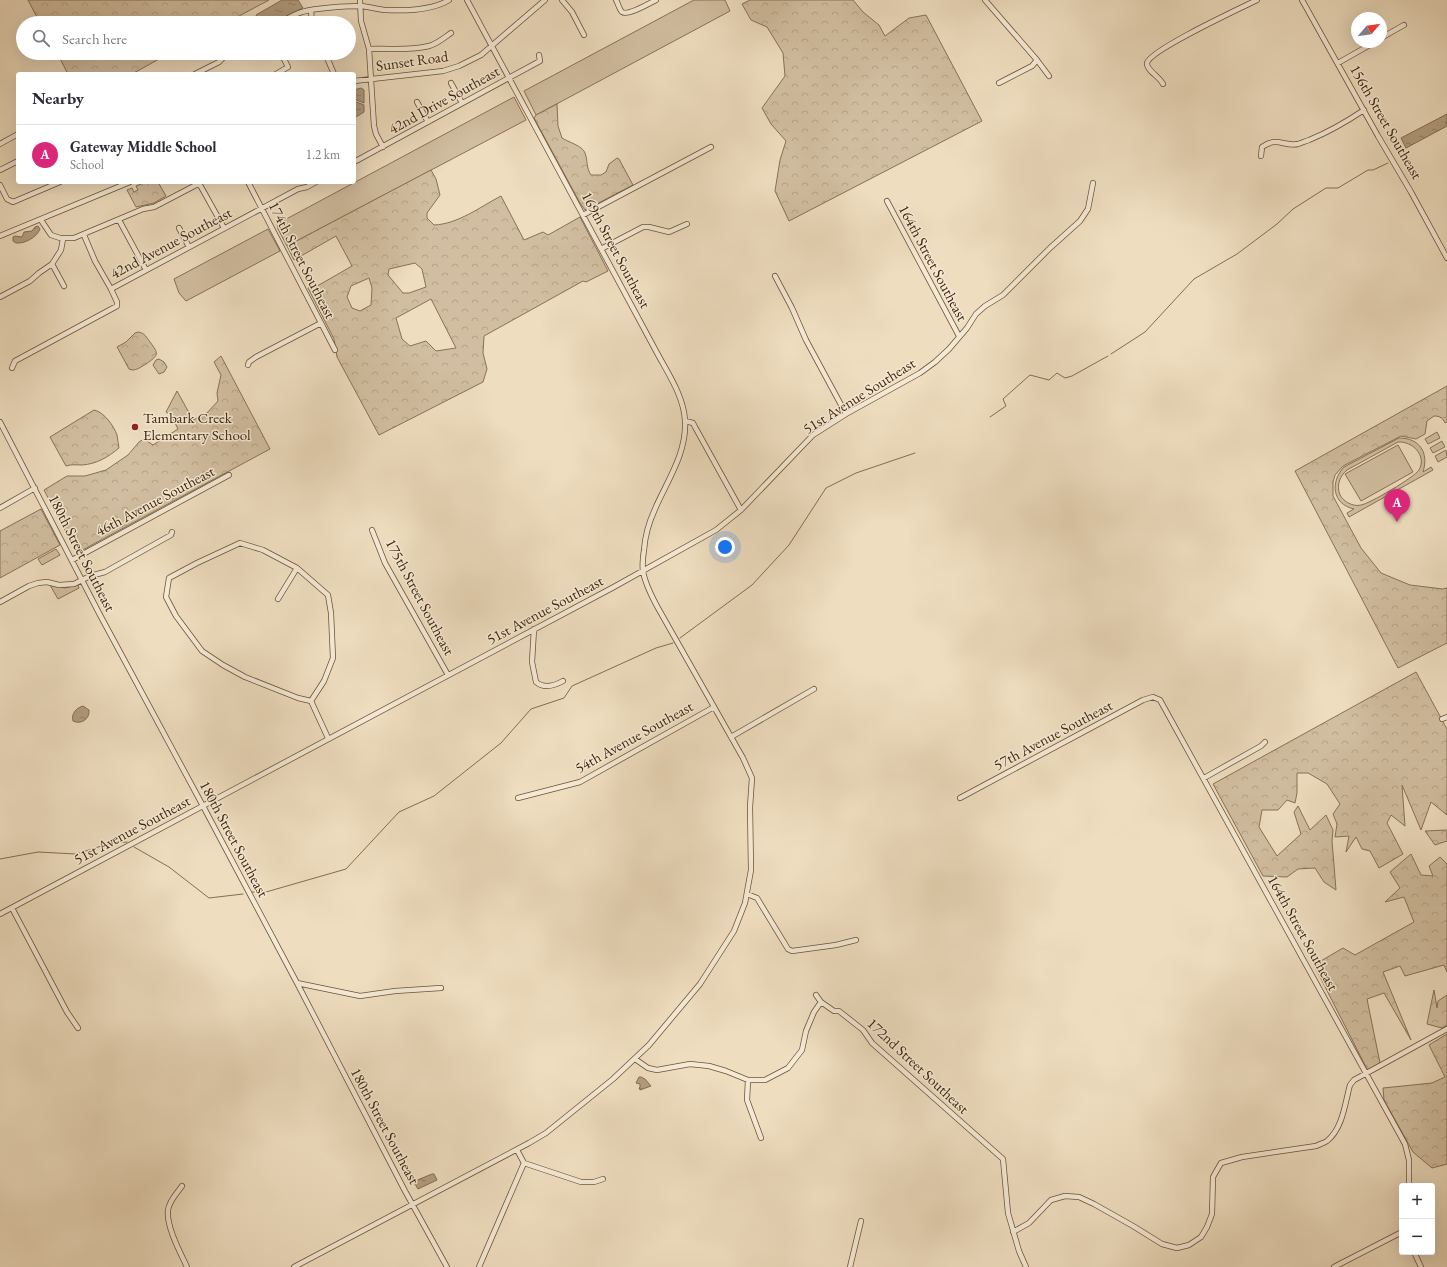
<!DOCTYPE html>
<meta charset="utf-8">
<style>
:root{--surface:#fff;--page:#f2f2f3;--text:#2b2b33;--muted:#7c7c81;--line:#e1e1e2;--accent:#db2777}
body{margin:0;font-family:"EB Garamond",serif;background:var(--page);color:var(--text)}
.controls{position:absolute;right:12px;bottom:12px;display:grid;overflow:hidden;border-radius:4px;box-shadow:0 4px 16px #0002}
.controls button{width:36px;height:36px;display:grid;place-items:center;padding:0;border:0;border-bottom:1px solid var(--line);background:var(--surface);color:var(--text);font:20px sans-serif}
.compass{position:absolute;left:1351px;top:12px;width:36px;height:36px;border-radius:50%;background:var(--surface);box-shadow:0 4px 16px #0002;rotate:61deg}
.you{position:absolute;left:725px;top:547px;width:14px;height:14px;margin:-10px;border:3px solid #fff;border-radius:50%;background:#1a73e8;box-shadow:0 0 0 6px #1a73e833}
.badge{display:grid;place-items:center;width:26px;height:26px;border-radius:50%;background:var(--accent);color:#fff;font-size:13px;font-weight:700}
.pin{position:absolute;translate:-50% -33px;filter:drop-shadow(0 1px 2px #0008)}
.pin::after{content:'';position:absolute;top:21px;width:14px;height:12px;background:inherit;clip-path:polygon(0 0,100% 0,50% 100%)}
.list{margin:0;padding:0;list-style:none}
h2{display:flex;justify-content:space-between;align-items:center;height:52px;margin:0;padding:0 16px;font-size:17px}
h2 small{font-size:13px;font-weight:400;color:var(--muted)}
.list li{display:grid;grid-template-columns:26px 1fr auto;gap:12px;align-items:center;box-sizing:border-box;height:60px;padding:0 16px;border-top:1px solid var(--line)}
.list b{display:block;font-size:15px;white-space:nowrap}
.list p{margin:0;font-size:13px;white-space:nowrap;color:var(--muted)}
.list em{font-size:13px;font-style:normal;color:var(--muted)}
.icon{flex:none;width:22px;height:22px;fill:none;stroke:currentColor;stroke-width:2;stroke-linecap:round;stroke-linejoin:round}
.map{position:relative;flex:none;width:1447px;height:1267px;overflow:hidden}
.search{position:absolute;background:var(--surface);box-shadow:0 4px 16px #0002;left:16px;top:16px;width:340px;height:44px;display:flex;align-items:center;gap:10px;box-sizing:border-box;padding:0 14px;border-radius:22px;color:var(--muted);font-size:15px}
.panel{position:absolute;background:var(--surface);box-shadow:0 4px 16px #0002;left:16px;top:72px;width:340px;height:112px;border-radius:4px}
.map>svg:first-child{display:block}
</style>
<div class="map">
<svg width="1447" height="1267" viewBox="0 0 1447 1267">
<defs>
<pattern id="forest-crowns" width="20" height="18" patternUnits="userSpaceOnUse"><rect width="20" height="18" fill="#d1bea0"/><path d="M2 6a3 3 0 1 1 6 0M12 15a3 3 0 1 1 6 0" fill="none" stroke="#b5a388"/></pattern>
<pattern id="water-ripples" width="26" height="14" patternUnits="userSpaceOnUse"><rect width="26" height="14" fill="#b39e81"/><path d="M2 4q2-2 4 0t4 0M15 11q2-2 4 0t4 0" fill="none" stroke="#938168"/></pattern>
</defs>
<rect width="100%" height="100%" fill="#eeddbf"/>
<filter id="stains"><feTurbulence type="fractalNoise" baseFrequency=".005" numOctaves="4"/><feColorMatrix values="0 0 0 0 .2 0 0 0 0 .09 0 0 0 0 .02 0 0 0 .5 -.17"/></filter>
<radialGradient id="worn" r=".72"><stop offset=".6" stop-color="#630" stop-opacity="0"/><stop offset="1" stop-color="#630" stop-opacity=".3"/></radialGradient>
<path fill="#d1bea0" stroke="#897155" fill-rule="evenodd" d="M694 0H725L730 11 536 115 524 91Z
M514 97 526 120 287 246 278 229 277 224Z
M268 229 280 251 186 301 179 293 174 279Z
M1437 432 1440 438 1428 444 1425 439Z
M1399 438C1420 438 1429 453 1423 472L1431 467 1433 470 1349 517 1347 513 1354 509C1332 504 1330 482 1344 467ZM1398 442C1413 441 1427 456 1419 470 1415 477 1369 504 1361 505 1353 507 1344 502 1340 495 1336 485 1340 476 1347 470Z
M1442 441 1445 447 1433 453 1430 448Z
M1398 445 1413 472 1361 501 1345 474Z
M1446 450 1447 457 1438 462 1435 456Z
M56 549 60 555 42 565 38 559Z
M50 585 65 588 78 585 79 588 58 599Z"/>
<path fill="url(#forest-crowns)" stroke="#897155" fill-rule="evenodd" d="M28 0H269L226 23H40Z
M750 0H853L863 12 879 25 885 36 909 18 926 15 982 121 789 221 775 191 780 160 786 141 771 124 762 108 785 76 783 53 767 27 751 20 742 4Z
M57 53H170L132 74H68Z
M557 104 558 126 562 138C568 142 583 146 585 153 588 161 586 168 591 175H601L606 172 609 164 617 158 619 159 633 185 585 210 580 203 534 118 536 115Z
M431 170 436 179 440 195 427 213V218L434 225C458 224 480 207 501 196L524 240 543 232 548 235 580 217 608 271 586 282 583 281 484 336 483 353 487 369 483 382 379 435 337 357 334 339 308 288 319 285 352 266 336 236 294 260 287 246ZM415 263 422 269 426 287 409 293H403L388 275 389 269ZM369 278 372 288 371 305 360 311 352 308 347 297 351 286ZM431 299 456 348 436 351 426 341 410 346 402 339 396 318Z
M146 182H158L166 196 154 203 136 207 127 190 132 188 134 192 138 190 136 186Z
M138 332C145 333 146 337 150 342 159 354 159 355 146 364 141 367 137 370 132 370L129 369 117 347 126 342 135 333Z
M221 356 270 449 77 553 44 490 67 476H85L106 470 128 455 139 442 144 439 153 445 178 429 171 415 166 412 177 391 193 420 207 413 218 401 217 393 221 375 214 362Z
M159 359 164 362 167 367 164 372 159 374 153 365 156 360Z
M1447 386V422L1445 423C1443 418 1440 416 1434 416L1427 421 1425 434 1416 439 1401 436 1343 466 1335 475 1333 482V496L1361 548 1381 573 1410 585 1443 589 1447 588V643L1398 668 1295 471Z
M94 410C104 412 114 426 117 435 118 439 118 444 119 448 108 457 97 464 82 465 76 465 72 464 66 466L50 437Z
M41 509 60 545 0 578V531Z
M1416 672 1447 729V815L1431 802 1421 830 1402 785 1405 826 1391 815 1387 823 1403 854 1379 868 1370 851 1362 849 1356 837 1346 852 1349 836 1335 837 1337 824 1333 814 1340 804 1327 784 1308 773H1297V793L1295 803 1287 800 1278 810H1262L1259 827 1277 856 1301 834 1294 812 1298 806 1310 830 1326 815 1333 830 1332 841 1336 890 1324 882 1315 868 1298 869 1287 877 1263 876 1213 784Z
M1447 830V841L1435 845 1425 831Z
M1411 854 1421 875 1433 876 1429 866 1440 857 1447 864V972L1444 965 1405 976 1400 966 1383 972 1411 1040 1384 993 1367 999 1380 1063 1368 1071 1314 965 1343 948 1355 955 1414 922 1404 897 1385 902 1400 888 1390 872Z
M1434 990 1437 1008 1438 1001 1447 995V1025L1442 1028 1427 1024Z
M1447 1034V1164L1432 1168 1413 1152 1384 1100 1383 1088 1432 1083 1445 1077 1429 1045Z"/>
<path fill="url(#water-ripples)" stroke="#856d51" d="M282 0H298L303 8 272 23H260L256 15Z
M361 88 364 90V103L354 99V90Z
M354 101 364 105V112L356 117H354Z
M1447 114V126L1406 148 1401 138Z
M38 226 40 229C37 237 25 244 16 243L13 241V237L15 236 22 237 24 232 32 231 35 227Z
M83 706 89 710C90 719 81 725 73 721 71 714 76 708 83 706Z
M639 1077H641L645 1079 651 1086 640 1090 639 1088 640 1087V1084L636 1083Z
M432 1174H434L437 1180 418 1189 415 1184V1181Z"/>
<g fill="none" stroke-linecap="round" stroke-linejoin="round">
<path stroke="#856d51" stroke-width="1" d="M1398 153 1406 148
M1111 354 1145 332 1194 279 1237 254 1277 224 1293 209 1326 188H1338L1368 170H1373L1388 163
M990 417 1006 406 1003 399 1030 375 1049 380 1057 373 1065 378 1072 376 1108 356
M680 638 752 585 789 545 826 488 856 473 915 453
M134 847 169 867 209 898 243 894
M0 859 38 852 76 854 111 843 127 842
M252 892H266L346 869 399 812 434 796 501 743 531 709 564 698 572 686 656 648 673 643"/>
<g stroke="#6c5237" stroke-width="6">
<path id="minor" d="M360 0 361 21 369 49 374 126 376 134 383 147
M562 0 572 12 584 35
M616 0C618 3 619 9 622 12 628 16 650 3 656 0
M985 0 1037 60 1049 76
M1302 0 1378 136 1411 192 1447 258
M311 10 312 23
M280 23C287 19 294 14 302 12 314 8 348 6 361 6 369 7 377 9 385 10 404 11 433 10 449 0
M1381 38 1404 25
M369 49C389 48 410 51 429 46 437 44 444 38 451 33
M325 53 334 74
M1338 63 1375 42
M195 74 219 62 228 53
M276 74 288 67 281 53
M354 81 443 71 459 66 481 55 545 0
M451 83 462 103
M999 83 1032 66 1037 60
M1163 84C1160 77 1146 70 1147 63 1150 50 1241 8 1257 0
M417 102 428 122
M0 144 18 134
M1261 156 1262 147C1278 136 1284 147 1298 144 1301 143 1306 141 1309 140 1329 132 1346 122 1364 110
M354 162 540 61 539 55
M0 170 18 161
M248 182 335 350
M0 185 7 199 13 202 60 182
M887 201 959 336
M583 215 711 147
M41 220 51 235 60 238H74L143 209 154 207 196 185H200L224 228
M119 220 146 270
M179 228 189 247
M84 235 95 261 111 289
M0 236 130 182
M601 249 643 227H649L669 232 687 224
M52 264 64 286
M775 276 792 308 806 340 846 414
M0 297 30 281 39 273 52 264 61 250 63 239
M248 365 249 362 256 357 321 323
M12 368 15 361 117 306V302L111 289 298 189 307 187 316 182
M685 421 693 423 695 427 741 510
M0 422 100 615 203 806 297 983 405 1191 447 1267
M0 508 35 488
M372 530 385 563 448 675
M240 543 263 550 297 568 328 595 331 613 333 658 324 681 311 701 298 698 245 677 223 665 202 651 176 616 166 597 169 578 197 563Z
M72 560 229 475
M278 599 297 568
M0 602 29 586 38 583 47 582 59 585 74 584 90 576 105 572 171 535 172 532
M534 629 532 662 536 682C544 689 554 686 563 681
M311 701 328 738
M1442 719 1447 717
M731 737 814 689
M1204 778 1261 746 1265 742
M518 798 580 782 714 707
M960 798 1143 700 1153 697 1160 700 1405 1144 1409 1160V1186
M747 894 757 898 788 949 792 951 836 945 856 940
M12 908 67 1012 78 1028
M0 914 612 588 716 530 741 510 813 435 846 414 920 373 935 362 949 349 967 328 976 314 985 306 1003 295 1050 248 1080 221 1088 209 1093 183
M297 983 360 996 395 991 441 988
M816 995 821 1002 834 1011H839L863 1030 872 1043 1003 1159 1008 1213 1019 1251 1026 1267
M635 1059 648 1068 657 1070 690 1064 709 1066 726 1071 748 1080H765L788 1068 802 1050 806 1031 814 1012 821 1002
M748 1080 747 1100 761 1138
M524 1163 581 1182H594L603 1179
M182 1186C177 1193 169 1201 168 1210 166 1226 180 1252 187 1267
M1013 1232 1029 1223 1051 1200 1065 1196 1079 1197 1094 1204 1133 1226 1162 1244 1177 1248 1189 1245 1201 1237 1207 1227 1212 1214 1213 1177 1221 1163 1242 1157 1316 1146C1320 1144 1324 1143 1327 1141 1343 1128 1345 1103 1350 1085L1354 1080 1447 1029
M1414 1252 1421 1267
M294 1267 529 1143 546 1133 613 1079 649 1045 700 984 734 931 745 903 751 870 750 807 752 778 743 758 658 608C652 597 645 584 643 571 642 565 643 557 644 550 645 536 649 522 655 509 667 481 687 453 685 421 684 396 667 372 656 351L467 0
M479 1267 524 1163 517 1150
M850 1267 861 1221
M1334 1267 1402 1232"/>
</g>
<use href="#minor" stroke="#f4e9d5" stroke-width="4.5"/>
</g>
<circle fill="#8f2418" stroke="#f4e9d5" stroke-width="1.5" cx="135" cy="427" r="4"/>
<g text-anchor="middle" stroke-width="3" stroke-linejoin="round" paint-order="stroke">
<g font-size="15" fill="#41240a" stroke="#f4e9d5">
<text transform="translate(412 61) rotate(-8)" y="5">Sunset Road</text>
<text transform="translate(444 100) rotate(-29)" y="5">42nd Drive Southeast</text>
<text transform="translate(1386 122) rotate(60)" y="5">156th Street Southeast</text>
<text transform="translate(171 243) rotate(-28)" y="5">42nd Avenue Southeast</text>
<text transform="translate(616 250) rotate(62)" y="5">169th Street Southeast</text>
<text transform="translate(302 260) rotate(63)" y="5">174th Street Southeast</text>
<text transform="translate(933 263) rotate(62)" y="5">164th Street Southeast</text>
<text transform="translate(859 396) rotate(-32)" y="5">51st Avenue Southeast</text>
<text transform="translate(155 501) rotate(-28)" y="5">46th Avenue Southeast</text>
<text transform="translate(82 553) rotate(63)" y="5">180th Street Southeast</text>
<text transform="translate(420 597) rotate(62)" y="5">175th Street Southeast</text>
<text transform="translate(545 610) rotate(-28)" y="5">51st Avenue Southeast</text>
<text transform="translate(1053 735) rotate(-28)" y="5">57th Avenue Southeast</text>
<text transform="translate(634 737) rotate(-29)" y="5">54th Avenue Southeast</text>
<text transform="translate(132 830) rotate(-28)" y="5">51st Avenue Southeast</text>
<text transform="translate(234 839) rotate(62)" y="5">180th Street Southeast</text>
<text transform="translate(1303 933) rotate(61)" y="5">164th Street Southeast</text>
<text transform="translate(918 1066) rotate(43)" y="5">172nd Street Southeast</text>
<text transform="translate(385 1126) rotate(62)" y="5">180th Street Southeast</text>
</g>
<g font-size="15" fill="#41240a" stroke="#f4e9d5" text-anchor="start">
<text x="143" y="423">Tambark Creek<tspan x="143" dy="17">Elementary School</tspan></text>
</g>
</g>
<rect width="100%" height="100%" filter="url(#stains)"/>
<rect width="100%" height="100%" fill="url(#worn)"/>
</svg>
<div class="controls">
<button>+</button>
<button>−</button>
</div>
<svg class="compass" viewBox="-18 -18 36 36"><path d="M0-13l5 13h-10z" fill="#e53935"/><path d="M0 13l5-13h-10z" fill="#7c7c81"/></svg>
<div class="you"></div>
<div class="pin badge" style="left:1397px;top:522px">A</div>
<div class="search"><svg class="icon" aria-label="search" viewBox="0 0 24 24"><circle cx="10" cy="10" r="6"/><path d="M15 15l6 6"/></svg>Search here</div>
<section class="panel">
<h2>Nearby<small></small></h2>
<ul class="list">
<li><span class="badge">A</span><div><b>Gateway Middle School</b><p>School</p></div><em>1.2 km</em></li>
</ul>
</section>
</div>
